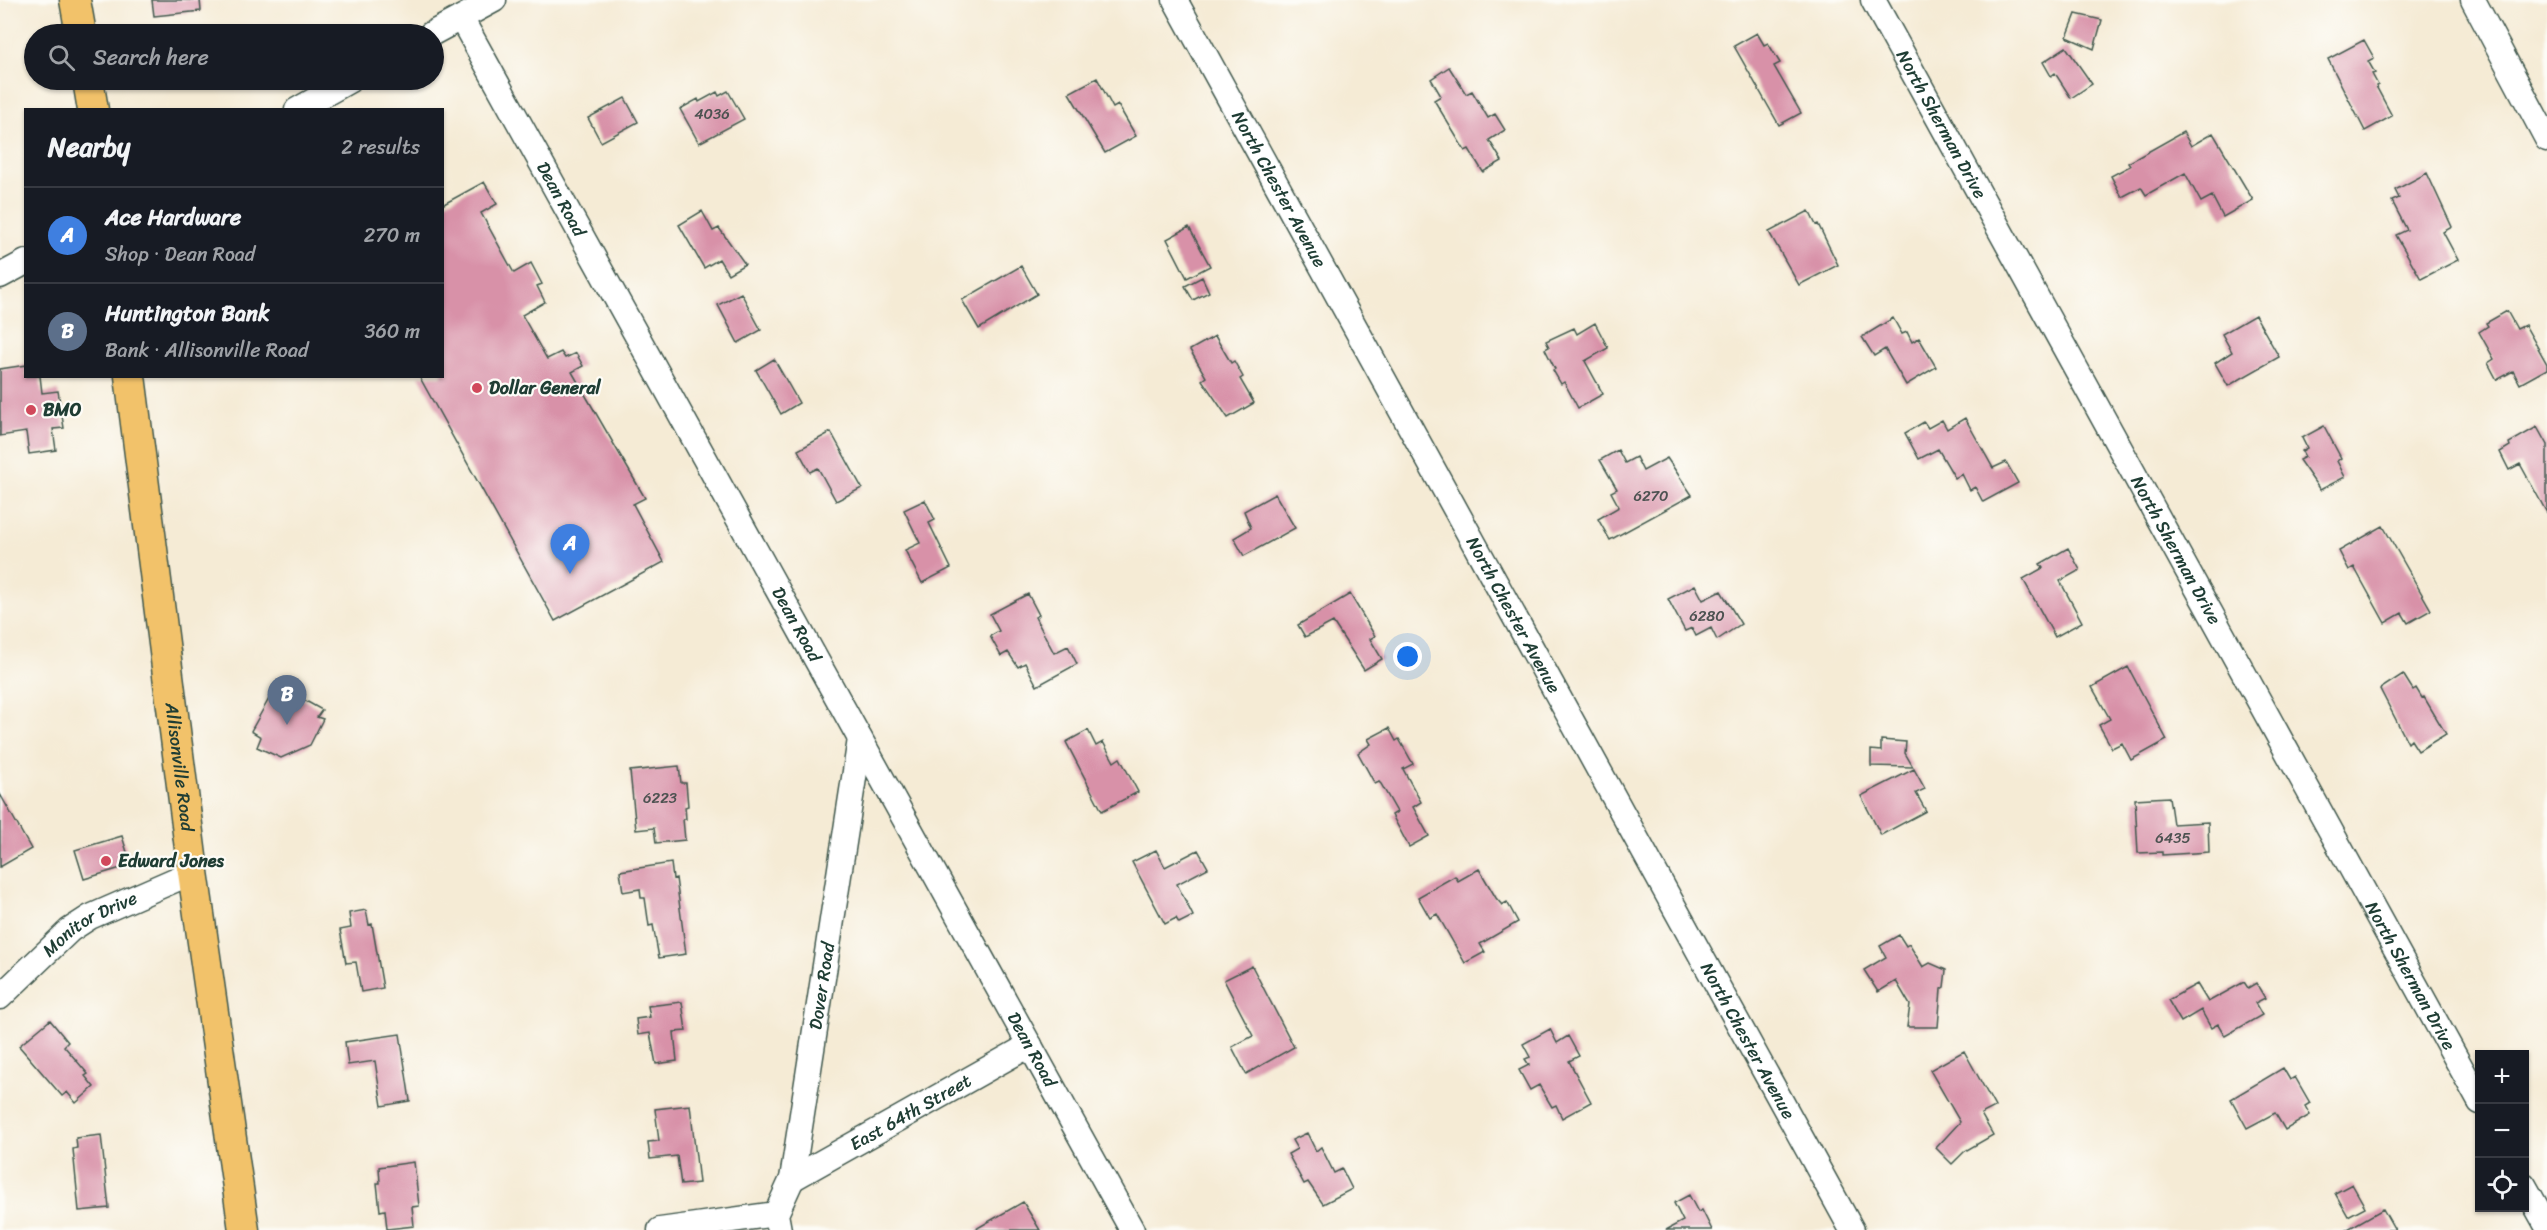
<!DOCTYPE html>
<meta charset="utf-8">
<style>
:root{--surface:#171b24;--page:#242831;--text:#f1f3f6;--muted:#9ea1a6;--line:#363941;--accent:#0f766e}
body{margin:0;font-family:Sriracha,sans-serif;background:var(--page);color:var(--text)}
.controls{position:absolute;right:18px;bottom:18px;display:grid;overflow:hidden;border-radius:0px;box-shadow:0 2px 4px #0004}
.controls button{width:54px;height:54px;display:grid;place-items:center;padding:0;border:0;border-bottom:2px solid var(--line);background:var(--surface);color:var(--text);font:30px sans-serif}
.you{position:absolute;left:1408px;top:657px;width:21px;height:21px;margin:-15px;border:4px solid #fff;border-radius:50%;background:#1a73e8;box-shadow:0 0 0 9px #1a73e833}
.badge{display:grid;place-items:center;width:39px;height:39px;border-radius:50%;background:var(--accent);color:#fff;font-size:20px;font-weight:700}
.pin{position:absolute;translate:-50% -50px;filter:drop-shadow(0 2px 3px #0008)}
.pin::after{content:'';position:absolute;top:32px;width:21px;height:18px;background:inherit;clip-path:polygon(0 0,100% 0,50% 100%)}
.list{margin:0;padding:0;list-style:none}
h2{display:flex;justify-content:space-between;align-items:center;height:78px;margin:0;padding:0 24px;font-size:26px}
h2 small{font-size:20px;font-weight:400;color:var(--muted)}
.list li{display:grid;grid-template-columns:39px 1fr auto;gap:18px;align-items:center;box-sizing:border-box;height:96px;padding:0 24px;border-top:2px solid var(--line)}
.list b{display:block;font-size:22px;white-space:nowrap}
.list p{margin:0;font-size:20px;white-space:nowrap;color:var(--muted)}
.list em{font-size:20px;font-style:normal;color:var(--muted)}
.icon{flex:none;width:33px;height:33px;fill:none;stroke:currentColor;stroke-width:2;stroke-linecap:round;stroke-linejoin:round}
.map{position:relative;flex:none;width:2547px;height:1230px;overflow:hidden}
.search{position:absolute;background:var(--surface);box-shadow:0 2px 4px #0004;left:24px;top:24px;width:420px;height:66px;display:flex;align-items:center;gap:15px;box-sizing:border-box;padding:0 21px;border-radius:33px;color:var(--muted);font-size:22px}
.panel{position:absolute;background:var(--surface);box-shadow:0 2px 4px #0004;left:24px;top:108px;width:420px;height:270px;border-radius:0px}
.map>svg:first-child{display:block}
</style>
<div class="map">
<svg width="2547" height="1230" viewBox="0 0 2547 1230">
<rect width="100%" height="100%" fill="#fdfcf7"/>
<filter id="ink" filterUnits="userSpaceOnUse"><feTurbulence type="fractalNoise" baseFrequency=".0167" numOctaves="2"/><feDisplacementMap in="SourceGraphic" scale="12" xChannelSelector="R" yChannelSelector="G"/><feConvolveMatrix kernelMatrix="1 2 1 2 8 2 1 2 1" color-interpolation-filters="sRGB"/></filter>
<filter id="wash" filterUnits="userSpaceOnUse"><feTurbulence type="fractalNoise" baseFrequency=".008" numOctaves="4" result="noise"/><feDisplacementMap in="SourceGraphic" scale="24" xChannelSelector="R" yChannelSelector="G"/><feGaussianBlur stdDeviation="1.35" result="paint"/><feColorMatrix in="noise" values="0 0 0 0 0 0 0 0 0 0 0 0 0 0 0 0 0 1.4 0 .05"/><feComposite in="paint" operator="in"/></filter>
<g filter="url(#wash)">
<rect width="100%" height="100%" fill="#f5ebd5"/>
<g id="blocks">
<path fill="#d891a8" d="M152 0H200L201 11 154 16Z
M2076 14 2102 20 2094 49 2067 37Z
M1757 33 1764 45 1768 43 1780 63 1774 66 1801 113 1779 125 1734 46Z
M2364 40 2374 58 2368 61 2375 73 2372 74 2378 85 2376 86 2392 116 2365 131 2328 59Z
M2066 47 2092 84 2071 98 2055 73 2051 76 2043 62Z
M1449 67 1466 94 1472 91 1488 118 1495 114 1505 130 1489 140 1502 161 1483 172 1469 149 1465 151 1434 100 1441 96 1431 79Z
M1097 78 1113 108 1118 105 1136 136 1105 153 1069 93Z
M728 91 744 119 699 143 680 109 698 99 699 102 717 92 719 96Z
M625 98 638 122 601 142 588 118Z
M2183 132 2191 146 2213 133 2253 200 2223 217 2212 196 2201 202 2185 173 2146 195 2141 187 2122 197 2111 176 2130 166 2128 163Z
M2427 173 2452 227 2443 232 2458 260 2421 279 2396 235 2407 230 2392 201 2399 198 2395 190Z
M484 182 497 204 481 213 514 273 531 263 542 284 537 286 545 302 522 315 547 359 561 352 565 358 576 353 583 366 572 372 645 498 633 504 664 562 555 621 419 376H442V205Z
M702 211 713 231 719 228 745 264 728 274 719 259 704 268 679 225Z
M1809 211 1816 225 1818 224 1838 265 1799 285 1769 232Z
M1189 227 1210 266 1187 278 1167 239Z
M1021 266 1037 294 979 329 962 300Z
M1202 277 1209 292 1193 300 1185 286Z
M741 293 761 330 738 343 718 305Z
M2507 311 2517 329 2525 325 2547 364V369L2520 384 2513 371 2497 380 2488 363 2494 359 2479 332 2488 326 2486 323Z
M2255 315 2279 357 2228 386 2215 363 2232 352 2222 334Z
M1893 318 1902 334 1907 332 1912 342 1919 338 1936 367 1906 385 1885 349 1874 356 1862 337Z
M1595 323 1608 348 1585 361 1603 394 1578 408 1564 382 1561 384 1553 370 1555 369 1545 349 1549 347 1546 341 1574 328 1577 334Z
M1215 336 1231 363 1234 361 1243 377 1240 379 1254 403 1228 418 1202 380 1206 377 1190 350Z
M774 359 799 403 781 414 756 370Z
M26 365V376H40L42 393 58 391 64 428 53 429 56 450 29 454 26 432 0 436V369Z
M1965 418 1993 468 2006 462 2018 483 1983 502 1975 487 1970 490 1962 474 1955 478 1938 449 1919 459 1905 433 1924 422 1928 428 1942 420 1947 429Z
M2324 426 2341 458 2337 461 2345 477 2320 490 2299 460 2305 457 2302 451 2307 448 2302 438Z
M2537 427 2547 445V513L2520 464 2509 470 2500 452 2510 446 2509 443Z
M831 432 862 488 836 501 818 468 810 472 798 450Z
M1618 450 1625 463 1636 457 1643 471 1667 458 1692 495 1610 540 1598 519 1619 507 1611 492 1617 489 1600 460Z
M1275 494 1295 528 1244 556 1234 538 1251 528 1244 511Z
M925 500 935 520 929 523 951 568 922 583 905 550 920 543 904 510Z
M2383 526 2431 610 2408 623 2402 613 2385 623 2354 567 2349 570 2339 551Z
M2068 548 2080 570 2060 581 2082 622 2055 637 2023 579 2043 568 2040 564Z
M1695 585 1703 600 1721 591 1741 624 1717 640 1711 628 1696 636 1692 628 1685 631 1668 599Z
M1028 594 1039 615 1035 617 1054 653 1068 646 1077 664 1037 686 1025 663 1018 667 1008 652 1001 656 990 636 999 631 990 614Z
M1350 594 1375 636 1370 639 1382 659 1364 670 1333 622 1305 637 1298 625Z
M2128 667 2167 740 2131 760 2122 743 2112 748 2099 725 2110 719 2092 687Z
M2403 674 2413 690 2416 688 2422 698 2424 697 2446 734 2418 751 2411 740 2408 743 2380 689Z
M288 691 322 710 317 717 323 719 310 745 281 758 257 747 261 737 251 731 270 697Z
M1389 728 1396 741 1399 739 1413 764 1403 769 1421 802 1413 807 1429 836 1409 847 1392 815 1397 812 1381 784 1379 782 1375 784 1358 753 1371 744 1368 739Z
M1088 730 1096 746 1103 742 1114 762 1120 758 1138 792 1102 811 1066 742Z
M1881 740 1906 742 1905 753 1913 767 1871 766V750L1881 751Z
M679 766 681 783H686L688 806 685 807 686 819H683L685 840 656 843 654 828 636 830 630 771Z
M1914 769 1925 789 1916 793 1926 811 1881 835 1861 796Z
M0 794 31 849 0 867Z
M2169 797 2173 824 2208 822 2209 852 2162 855V852L2138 853 2135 799Z
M122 836 131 865 84 879 75 850Z
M1156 850 1165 867 1198 850 1208 868 1177 884 1193 916 1179 923 1176 918 1165 924 1132 862Z
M671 863 673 879 676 878 686 954 659 958 653 925 649 926 645 898H641L640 889 623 892 620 871Z
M1479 869 1496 898 1502 905 1507 902 1518 922 1480 944 1485 952 1465 963 1437 914 1430 918 1418 897 1455 876 1458 881Z
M366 910 369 925 372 924 383 988 361 992 356 962 346 963 340 930 351 928 349 913Z
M1899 935 1906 946 1909 944 1923 967 1930 963 1946 970 1944 987 1941 989 1938 1027H1907L1910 1005 1896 981 1878 992 1864 970 1886 957 1880 946Z
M1252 966 1294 1047 1246 1074 1232 1047 1253 1036 1224 980Z
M2244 982 2248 988 2256 983 2265 998 2255 1003 2262 1015 2225 1036 2218 1024 2211 1028 2201 1010 2181 1022 2168 1000 2197 984 2208 1002Z
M682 1002 686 1031 674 1032 677 1061 656 1064 650 1033 638 1035 636 1019 650 1017 648 1006Z
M50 1020 68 1042 64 1046 88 1074 85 1076 94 1087 76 1103 67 1092 62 1096 19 1046Z
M1550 1029 1557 1043 1568 1036 1579 1056 1569 1061 1591 1102 1562 1118 1556 1105 1552 1107 1539 1085 1530 1090 1519 1070 1529 1065 1525 1059 1530 1057 1523 1044Z
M400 1034 410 1101 382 1106 375 1061 348 1065 345 1042Z
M1964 1051 1995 1107 1981 1114 1993 1135 1965 1151 1952 1164 1936 1148 1960 1122 1930 1070Z
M2283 1068 2290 1080 2295 1077 2310 1103 2305 1106 2310 1115 2285 1130 2275 1113 2247 1128 2231 1099Z
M690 1105 699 1183 681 1185 677 1156 650 1159 648 1142 659 1141 655 1109Z
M1307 1133 1316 1151 1321 1147 1334 1173 1342 1169 1352 1189 1323 1204 1308 1182 1304 1184 1288 1154 1297 1149 1292 1140Z
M101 1135 109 1208 79 1211 73 1149 77 1148 76 1138Z
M414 1162 419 1206 412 1207 414 1226 387 1229 385 1210 380 1211 377 1183H380L379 1167Z
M2352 1184 2365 1207 2348 1216 2335 1193Z
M1689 1195 1698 1212 1702 1210 1712 1230H1666L1683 1221 1674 1203Z
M1023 1202 1040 1230H974Z
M2383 1209 2395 1230H2346Z"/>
</g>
</g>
<g filter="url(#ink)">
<use href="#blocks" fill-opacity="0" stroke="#3f574c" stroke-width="1.5"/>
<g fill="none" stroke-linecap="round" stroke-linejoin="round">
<g stroke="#3f574c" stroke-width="27">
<g id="minor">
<path id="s1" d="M1175 0 1852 1230"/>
<path id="s2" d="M1873 0 2480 1102"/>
<path d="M2473 0 2547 139"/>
<path id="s3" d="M461 18 1132 1230"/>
<path d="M431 34 494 0"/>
<path d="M297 110 350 80"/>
<path d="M0 276 26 262"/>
<path id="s4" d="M0 997 70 930 90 917 193 872"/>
<path id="s5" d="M792 1179 1030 1045"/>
<path d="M2524 1185 2547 1226"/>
<path d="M660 1230 776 1214"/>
<path id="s6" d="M779 1230 776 1214 792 1179 860 739"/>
</g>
</g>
<g stroke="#3f574c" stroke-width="33">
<g id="major">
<path d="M75 0 81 34"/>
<path d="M88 80 93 110"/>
<path id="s7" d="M130 376 193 872 244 1230"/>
</g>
</g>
<use href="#minor" stroke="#fff" stroke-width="24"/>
<use href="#major" stroke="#f2c26a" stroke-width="30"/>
</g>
</g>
<g fill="#d1495b" stroke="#fdfcf7" stroke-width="2">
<circle cx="477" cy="388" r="6"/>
<circle cx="31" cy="410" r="6"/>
<circle cx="106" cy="861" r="6"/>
</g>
<g text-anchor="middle" stroke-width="4.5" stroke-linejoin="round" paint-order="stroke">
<g font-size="15" fill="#4d5251">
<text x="712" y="119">4036</text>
<text x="1651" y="501">6270</text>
<text x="1707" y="621">6280</text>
<text x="660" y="803">6223</text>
<text x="2173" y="843">6435</text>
</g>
<g font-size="18" fill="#1f3d34" stroke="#fdfcf7">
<text dy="6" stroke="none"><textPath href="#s2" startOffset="142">North Sherman Drive</textPath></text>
<text dy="6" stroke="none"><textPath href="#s1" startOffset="216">North Chester Avenue</textPath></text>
<text dy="6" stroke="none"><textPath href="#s3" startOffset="207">Dean Road</textPath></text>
<text dy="6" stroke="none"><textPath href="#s2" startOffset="628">North Sherman Drive</textPath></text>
<text dy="6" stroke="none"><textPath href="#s1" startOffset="702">North Chester Avenue</textPath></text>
<text dy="6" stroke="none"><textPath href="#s3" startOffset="693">Dean Road</textPath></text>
<text dy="6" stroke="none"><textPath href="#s7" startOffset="394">Allisonville Road</textPath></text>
<text dy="6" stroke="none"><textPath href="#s4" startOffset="117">Monitor Drive</textPath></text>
<text dy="6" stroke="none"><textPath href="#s2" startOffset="1114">North Sherman Drive</textPath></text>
<text dy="6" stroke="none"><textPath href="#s6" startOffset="250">Dover Road</textPath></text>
<text dy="6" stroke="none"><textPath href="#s1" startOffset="1188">North Chester Avenue</textPath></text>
<text dy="6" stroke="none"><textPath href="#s3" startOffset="1179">Dean Road</textPath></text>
<text dy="6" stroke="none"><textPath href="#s5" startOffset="136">East 64th Street</textPath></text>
</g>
<g font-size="18" font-weight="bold" fill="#1f3d34" stroke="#fdfcf7" text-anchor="start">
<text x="489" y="394">Dollar General</text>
<text x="43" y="416">BMO</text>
<text x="118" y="867">Edward Jones</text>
</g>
</g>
</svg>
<div class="controls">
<button>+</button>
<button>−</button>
<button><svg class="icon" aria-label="locate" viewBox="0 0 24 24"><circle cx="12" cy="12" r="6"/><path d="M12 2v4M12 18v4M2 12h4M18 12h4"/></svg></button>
</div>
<div class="you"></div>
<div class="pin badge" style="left:570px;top:574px;background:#3f7fe0">A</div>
<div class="pin badge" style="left:287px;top:725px;background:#5c6f8a">B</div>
<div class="search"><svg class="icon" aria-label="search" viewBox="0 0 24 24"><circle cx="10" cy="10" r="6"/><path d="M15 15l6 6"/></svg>Search here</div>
<section class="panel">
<h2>Nearby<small>2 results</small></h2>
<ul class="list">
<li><span class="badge" style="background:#3f7fe0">A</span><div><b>Ace Hardware</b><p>Shop · Dean Road</p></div><em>270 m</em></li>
<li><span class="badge" style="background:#5c6f8a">B</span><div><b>Huntington Bank</b><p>Bank · Allisonville Road</p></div><em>360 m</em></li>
</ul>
</section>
</div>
